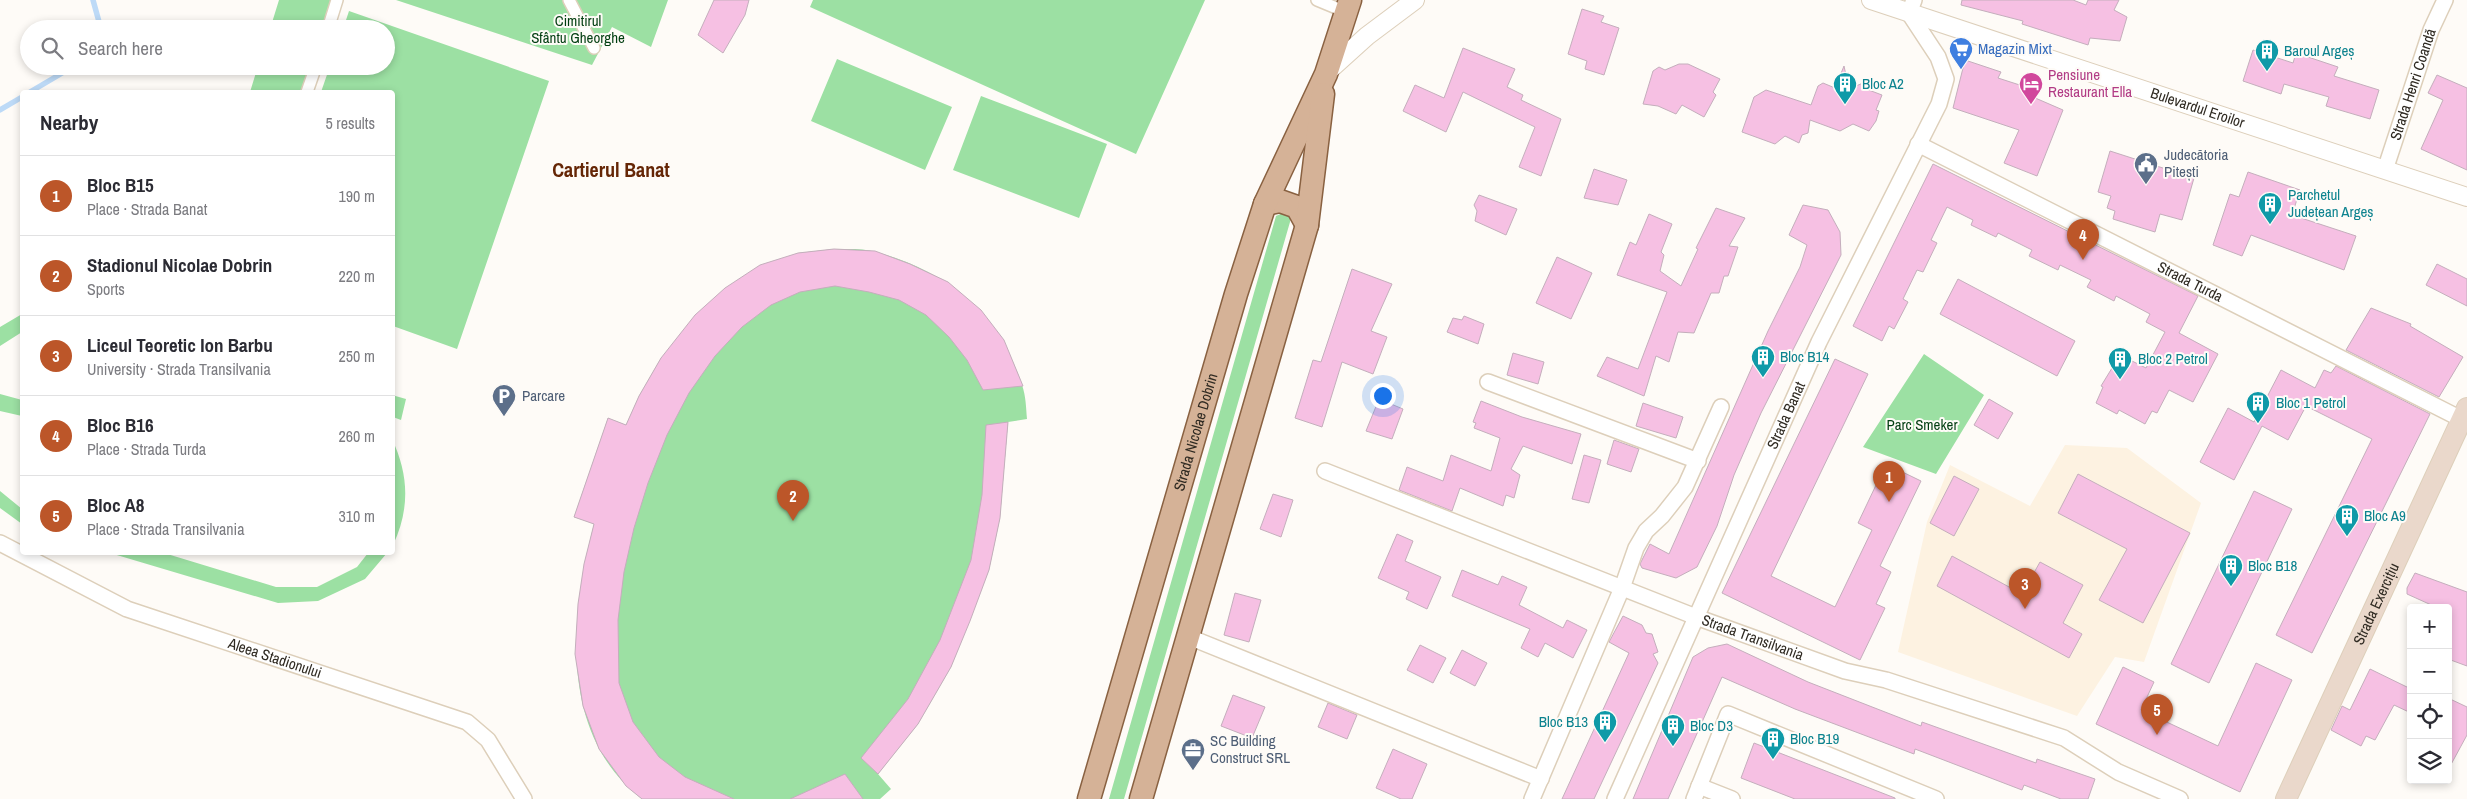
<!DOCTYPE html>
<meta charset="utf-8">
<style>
:root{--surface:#fff;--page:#f7f7f7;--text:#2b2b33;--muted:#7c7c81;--line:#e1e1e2;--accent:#bc5629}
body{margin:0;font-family:"Archivo Narrow",sans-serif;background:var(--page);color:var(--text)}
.controls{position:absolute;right:15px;bottom:15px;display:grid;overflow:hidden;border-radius:5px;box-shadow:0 2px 8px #0003}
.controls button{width:45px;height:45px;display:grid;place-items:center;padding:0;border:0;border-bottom:1px solid var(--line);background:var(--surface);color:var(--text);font:25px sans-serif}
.you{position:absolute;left:1382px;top:395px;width:18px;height:18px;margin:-12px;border:4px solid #fff;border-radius:50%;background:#1a73e8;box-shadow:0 0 0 8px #1a73e833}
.badge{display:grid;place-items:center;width:32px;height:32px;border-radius:50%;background:var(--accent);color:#fff;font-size:16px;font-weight:700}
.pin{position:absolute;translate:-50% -41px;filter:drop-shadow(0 1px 2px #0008)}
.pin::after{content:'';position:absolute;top:26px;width:18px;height:15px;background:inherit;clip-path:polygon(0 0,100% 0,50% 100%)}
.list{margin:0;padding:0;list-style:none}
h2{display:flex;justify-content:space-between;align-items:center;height:65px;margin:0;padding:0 20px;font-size:21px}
h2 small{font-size:16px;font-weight:400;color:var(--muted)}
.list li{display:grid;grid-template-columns:32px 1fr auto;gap:15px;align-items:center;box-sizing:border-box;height:80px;padding:0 20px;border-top:1px solid var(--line)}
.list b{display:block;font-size:19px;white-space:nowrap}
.list p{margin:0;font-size:16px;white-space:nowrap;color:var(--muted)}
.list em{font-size:16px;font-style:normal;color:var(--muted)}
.icon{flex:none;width:28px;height:28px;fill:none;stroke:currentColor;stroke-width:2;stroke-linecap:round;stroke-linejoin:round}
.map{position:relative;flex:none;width:2467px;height:799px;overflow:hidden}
.search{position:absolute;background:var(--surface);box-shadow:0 2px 8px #0003;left:20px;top:20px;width:375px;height:55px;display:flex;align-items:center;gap:12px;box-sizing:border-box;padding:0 18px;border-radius:28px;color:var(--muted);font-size:19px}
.panel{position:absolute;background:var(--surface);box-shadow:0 2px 8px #0003;left:20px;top:90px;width:375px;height:465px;border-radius:5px}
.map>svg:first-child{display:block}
</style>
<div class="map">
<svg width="2467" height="799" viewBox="0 0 2467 799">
<rect width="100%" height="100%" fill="#fefbf7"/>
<path fill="#fdf2e1" d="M2065 445 2127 448 2201 503 2144 662 2115 657 2077 716 1898 652 1927 522 1950 465 2030 506Z"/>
<path fill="#9ce0a3" d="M279 0H343L334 29H270Z
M396 0H668L651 47 612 27 592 65Z
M813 0H1205L1136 154 810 7Z
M349 11 549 81 457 349 393 326 392 92H321L330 66H386V29H343Z
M837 59 952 107 925 170 811 121Z
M258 66H322L313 92H250Z
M981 96 1107 144 1079 218 953 170Z
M1285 212 1290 217V222L1124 799H1109L1276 216Z
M834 249C847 249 863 248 876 252 948 271 999 314 1022 385 1026 396 1026 408 1027 419L1008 422 1000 518 989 570 951 667 918 724 878 774 891 789 880 799H642C558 735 570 615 594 524L574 517 608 418 626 425 639 396 661 358 798 253Z
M22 314V332L0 346V327Z
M1924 354 1984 395 1936 474 1863 447Z
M0 394 22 400V416L0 411Z
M392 395 406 399 401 420 393 417Z
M392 439C409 475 410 509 393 545Z
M0 491 22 509V524L0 508Z
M110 553H164L276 587H317L357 567 368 553H387L365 579 318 601 278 603Z"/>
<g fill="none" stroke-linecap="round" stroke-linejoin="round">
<path stroke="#bddaf7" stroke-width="5.5" d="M93 0 101 29
M30 92 74 66
M0 110 22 97"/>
</g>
<path fill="#f6c0e3" stroke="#c4aebc" d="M714 0H749L745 15 723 53 698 35Z
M1962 0H2073L2086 5 2088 0H2119L2114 10 2127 17 2120 41 2090 38 2088 45 2022 24 2023 21 1961 5Z
M1582 9 1604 16 1601 22 1619 28 1604 75 1585 69 1587 61 1568 54Z
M1463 48 1515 69 1507 87 1523 95 1521 100 1561 119 1541 176 1519 167 1535 127 1463 92 1446 132 1403 111 1415 85 1444 98Z
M2253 50 2293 63 2296 53 2338 67 2334 76 2379 90 2370 119 2326 106 2329 97 2284 84 2281 94 2243 81Z
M1965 60 2001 72 1998 78 2029 88 2026 94 2063 110 2037 176 2004 163 2019 130 1953 108Z
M1679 64H1688L1720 79 1713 92 1716 95 1704 117 1682 105 1676 114 1658 106 1643 104 1653 71 1659 67 1665 70Z
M1844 66 1849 89 1863 83 1866 89 1882 95 1876 110 1879 111 1876 121 1869 131 1853 124 1840 131 1810 120 1808 133 1802 135 1799 143 1785 136 1775 144 1742 132 1754 97 1766 90 1811 105 1818 86 1823 83 1835 88Z
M2437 75 2467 88V170L2421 149 2443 100 2428 93Z
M2110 151 2194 178 2182 220 2160 214 2155 232 2113 219 2115 211 2107 208 2111 196 2098 192Z
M1933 164 2198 296 2179 333 2218 354 2193 402 2169 390 2157 413 2152 411 2145 424 2119 410 2117 414 2096 403 2103 387 2101 386 2120 355 2146 368 2165 332 2146 322 2150 314 2116 296 2114 301 2087 287 2091 280 2060 265 2058 270 2029 256 2032 250 1998 233 1996 237 1971 225 1973 220 1947 207 1931 240 1937 243 1923 272 1917 270 1903 299 1908 302 1894 329 1889 326 1882 341 1853 326Z
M1594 169 1627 180 1618 205 1584 198Z
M2248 172 2300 190 2292 215 2356 236 2344 270 2251 235 2242 256 2213 245 2230 194 2239 197Z
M1479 195 1517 209 1506 235 1475 221 1477 211 1474 205Z
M1803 205 1828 210 1840 232 1841 255 1761 413 1734 475 1717 526 1697 567 1676 578 1642 568 1640 564 1650 544 1669 554 1768 331 1800 267 1807 245 1789 235Z
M1716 208 1745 218 1729 246 1738 247 1728 276H1724L1719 293H1711L1694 333 1678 332 1669 362 1656 356 1644 396 1597 376 1607 357 1638 369 1667 292 1617 275 1630 242 1636 245 1649 214 1672 224 1661 252 1664 255 1660 271 1681 286 1698 249 1696 248Z
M834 249 875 251 910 264 948 282 981 310 1004 340 1023 386 983 390 967 360 949 337 926 315 899 300 869 292 835 286 800 292 771 305 742 327 715 356 689 393 667 435 648 483 634 528 624 572 618 620 619 683 633 722 659 757 685 777 734 799H642L626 786 599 749 583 706 575 654 578 604 584 564 594 524 574 517 608 418 626 425 639 396 661 358 695 315 725 288 760 265 798 253Z
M1557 257 1592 273 1571 319 1536 303Z
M2437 264 2467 279V306L2426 285Z
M1352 269 1392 284 1371 331 1387 337 1373 374 1342 362 1322 427 1295 418 1313 360 1321 362Z
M1958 279 2075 341 2057 376 1940 314Z
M2371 308 2411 324 2410 326 2463 357 2439 397 2346 350Z
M1464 316 1484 324 1478 344 1447 332 1453 318 1462 320Z
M1513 353 1544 362 1538 384 1507 375Z
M1835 359 1868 374 1771 576 1835 607 1872 530 1858 523 1886 464 1921 481 1880 566 1891 572 1876 604 1885 608 1860 660 1722 593Z
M2336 366 2430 414 2312 653 2276 635 2372 439 2306 406 2288 440 2262 426 2234 480 2200 462 2228 408 2254 422 2281 370 2315 388 2324 370 2331 373Z
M1379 399 1403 409 1392 439 1366 431Z
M1989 399 2013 413 1998 439 1974 425Z
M1481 401 1522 417 1581 434 1572 464 1523 446 1511 469 1520 475 1514 498 1506 495 1503 506 1460 488 1452 511 1399 490 1407 467 1443 481 1451 455 1491 471 1500 438 1474 428 1476 423 1473 422Z
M1643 403 1683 417 1676 438 1636 426Z
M1008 422 1000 518 989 570 970 621 951 667 918 724 878 774 861 758 908 699 940 640 971 560 982 495 986 425Z
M1614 440 1639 449 1631 472 1607 464Z
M1584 455 1601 460 1589 503 1572 499Z
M2078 474 2190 533 2143 623 2099 600 2127 549 2058 513Z
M1954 476 1979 489 1954 536 1930 523Z
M2254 491 2292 509 2209 683 2171 664Z
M1273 494 1293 500 1281 537 1260 529Z
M1397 534 1413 541 1405 561 1441 577 1427 609 1406 599 1409 592 1378 578Z
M1952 556 2022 594 2040 562 2083 585 2063 623 2082 634 2069 658 1937 586Z
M1462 570 1498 585 1502 576 1527 587 1519 605 1563 628 1567 620 1587 630 1573 658 1545 643 1538 657 1521 648 1530 629 1452 596Z
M2415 573 2467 592V666L2448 659V608H2438L2407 594V588Z
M1235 593 1261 600 1249 642 1224 635Z
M1623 616 1642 625 1646 633 1652 634 1658 652 1653 654 1658 663 1594 799H1562L1629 653 1609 642Z
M1727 644 1808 682 1921 726 1922 722 2036 763 2037 759 2095 779 2088 799H2061L2024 785 2022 790 1915 749 1914 754 1795 709 1722 677 1668 799H1633L1693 657 1708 648Z
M1420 645 1446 658 1433 683 1407 670Z
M1462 650 1487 663 1475 686 1450 673Z
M2256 663 2292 680 2240 792 2096 724 2123 667 2154 682 2141 710 2218 746Z
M2370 669 2411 689V713L2394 705 2375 740 2366 736 2361 746 2331 730 2342 706 2350 710Z
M1233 695 1265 707 1252 738 1221 726Z
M2448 698 2467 707V735L2448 770Z
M1328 703 1357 715 1347 739 1318 727Z
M1754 743 1895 798V799H1795L1741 778Z
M1393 749 1427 764 1412 799H1401L1376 788Z
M845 774 863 799H790Z"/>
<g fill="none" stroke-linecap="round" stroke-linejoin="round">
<g stroke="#ddcfba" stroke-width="14">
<path id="pedestrian" d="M569 0 594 48
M1317 0 1346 12
M328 29 337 0
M307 92 316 66"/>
</g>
<g stroke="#ddcfba" stroke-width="18">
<g id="minor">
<path id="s1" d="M1918 144 2467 422"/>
<path id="s2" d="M2385 170 2431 30 2445 0"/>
<path d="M1488 382 1698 461"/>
<path id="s3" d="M1325 471 1696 617 1845 671 1886 680 2064 738 2118 772 2180 799"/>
<path id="s4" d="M0 543 127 609 467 722 488 740 524 799"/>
<path d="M1189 637 1541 779"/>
<path d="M1699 786 1732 799"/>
<path d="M1532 799 1622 588 1636 548 1646 531 1662 516 1685 487 1721 407"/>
<path id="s5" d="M1615 799 1819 342 1939 104 1946 79 1938 57 1909 13 1914 0"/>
<path d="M1694 799 1728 714 1936 799"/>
</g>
</g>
<g stroke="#ddcfba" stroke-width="20">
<g id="tertiary">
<path id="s6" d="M1871 0 2467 197"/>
<path d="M1326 73 1367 36 1415 0"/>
</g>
</g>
<g stroke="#ddcfba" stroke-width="22">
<g id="secondary">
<path id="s7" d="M2286 799 2467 408"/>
</g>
</g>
<g stroke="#896141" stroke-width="25">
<g id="primary">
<path d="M1265 204 1280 201 1297 207 1307 225"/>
<path id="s8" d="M1089 799 1236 294 1265 204 1326 74 1350 0"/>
<path d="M1141 799 1307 225 1323 94"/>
</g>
</g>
<use href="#pedestrian" stroke="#fff" stroke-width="11"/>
<use href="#minor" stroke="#fff" stroke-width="15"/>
<use href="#tertiary" stroke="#fff" stroke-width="18"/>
<use href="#secondary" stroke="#ead8cb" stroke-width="20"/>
<use href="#primary" stroke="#d5b297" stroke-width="22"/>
</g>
<defs>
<g id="supermarket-pin" transform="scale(1.25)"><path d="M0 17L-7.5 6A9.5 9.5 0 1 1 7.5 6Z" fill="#3f7fe0" stroke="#fefbf7"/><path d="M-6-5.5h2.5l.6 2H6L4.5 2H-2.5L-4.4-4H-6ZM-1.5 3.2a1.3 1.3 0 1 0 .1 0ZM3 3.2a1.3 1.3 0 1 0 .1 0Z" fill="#fff"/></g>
<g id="building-pin" transform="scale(1.25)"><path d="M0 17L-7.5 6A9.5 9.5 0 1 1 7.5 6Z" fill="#0f9aa8" stroke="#fefbf7"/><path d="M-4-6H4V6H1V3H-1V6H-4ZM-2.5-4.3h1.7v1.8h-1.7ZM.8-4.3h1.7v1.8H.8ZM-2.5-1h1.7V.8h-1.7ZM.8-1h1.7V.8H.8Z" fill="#fff"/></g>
<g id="hotel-pin" transform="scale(1.25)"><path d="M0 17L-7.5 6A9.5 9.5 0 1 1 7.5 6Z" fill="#d1479c" stroke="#fefbf7"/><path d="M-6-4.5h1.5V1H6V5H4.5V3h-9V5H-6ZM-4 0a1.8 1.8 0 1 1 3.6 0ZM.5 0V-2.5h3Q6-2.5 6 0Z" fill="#fff"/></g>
<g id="civic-pin" transform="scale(1.25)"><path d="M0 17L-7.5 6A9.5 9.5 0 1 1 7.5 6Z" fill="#5c6f8a" stroke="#fefbf7"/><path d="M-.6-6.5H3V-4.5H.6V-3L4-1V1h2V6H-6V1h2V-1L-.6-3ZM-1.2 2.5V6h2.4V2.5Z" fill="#fff"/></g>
<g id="parking-pin" transform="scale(1.25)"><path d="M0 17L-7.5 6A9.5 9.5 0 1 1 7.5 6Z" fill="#5c6f8a" stroke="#fefbf7"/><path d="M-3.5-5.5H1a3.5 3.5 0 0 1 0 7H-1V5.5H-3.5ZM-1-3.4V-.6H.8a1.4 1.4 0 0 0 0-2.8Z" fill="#fff"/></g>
<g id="office-pin" transform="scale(1.25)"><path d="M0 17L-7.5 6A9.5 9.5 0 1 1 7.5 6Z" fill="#5c6f8a" stroke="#fefbf7"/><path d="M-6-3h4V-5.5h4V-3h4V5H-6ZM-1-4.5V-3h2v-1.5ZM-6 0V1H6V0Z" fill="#fff"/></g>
</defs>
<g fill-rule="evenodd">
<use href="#supermarket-pin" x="1961" y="49"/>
<use href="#building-pin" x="2267" y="51"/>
<use href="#building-pin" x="1845" y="84"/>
<use href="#hotel-pin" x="2031" y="84"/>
<use href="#civic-pin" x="2146" y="164"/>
<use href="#building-pin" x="2270" y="204"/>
<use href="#building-pin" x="1763" y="357"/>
<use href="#building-pin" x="2120" y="359"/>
<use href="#parking-pin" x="504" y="396"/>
<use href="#building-pin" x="2258" y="403"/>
<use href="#building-pin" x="2347" y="516"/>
<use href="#building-pin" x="2231" y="566"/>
<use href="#building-pin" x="1605" y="722"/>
<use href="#building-pin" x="1673" y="726"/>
<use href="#building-pin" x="1773" y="739"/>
<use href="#office-pin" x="1193" y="750"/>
</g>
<g text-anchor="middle" stroke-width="4" stroke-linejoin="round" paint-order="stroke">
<g font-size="15" fill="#003d10" stroke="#fefbf7">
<text x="578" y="26">Cimitirul<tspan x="578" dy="17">Sfântu Gheorghe</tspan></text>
<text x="1922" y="430">Parc Smeker</text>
</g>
<g font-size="15" fill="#366cbe" stroke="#fefbf7" text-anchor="start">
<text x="1978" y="54">Magazin Mixt</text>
</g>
<g font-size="15" fill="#0d838f" stroke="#fefbf7" text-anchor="start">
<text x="2284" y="56">Baroul Argeș</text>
<text x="1862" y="89">Bloc A2</text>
<text x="2288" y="200">Parchetul<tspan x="2288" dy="17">Județean Argeș</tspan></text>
<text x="1780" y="362">Bloc B14</text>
<text x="2138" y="364">Bloc 2 Petrol</text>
<text x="2276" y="408">Bloc 1 Petrol</text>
<text x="2364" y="521">Bloc A9</text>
<text x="2248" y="571">Bloc B18</text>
<text x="1588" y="727" text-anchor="end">Bloc B13</text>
<text x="1690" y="731">Bloc D3</text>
<text x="1790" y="744">Bloc B19</text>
</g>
<g font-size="15" fill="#b23c85" stroke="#fefbf7" text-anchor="start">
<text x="2048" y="80">Pensiune<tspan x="2048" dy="17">Restaurant Ella</tspan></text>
</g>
<g font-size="15" fill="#2f2a22" stroke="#fefbf7">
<text dy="5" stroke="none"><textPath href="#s2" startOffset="90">Strada Henri Coandă</textPath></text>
<text dy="5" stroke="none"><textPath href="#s6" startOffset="344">Bulevardul Eroilor</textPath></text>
<text dy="5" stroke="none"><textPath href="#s1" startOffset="305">Strada Turda</textPath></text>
<text dy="5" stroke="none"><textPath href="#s5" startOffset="420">Strada Banat</textPath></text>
<text dy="5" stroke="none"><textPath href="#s8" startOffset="382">Strada Nicolae Dobrin</textPath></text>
<text dy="5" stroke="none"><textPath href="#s7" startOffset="215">Strada Exercițiu</textPath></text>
<text dy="5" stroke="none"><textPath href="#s3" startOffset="459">Strada Transilvania</textPath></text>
<text dy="5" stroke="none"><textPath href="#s4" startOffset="299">Aleea Stadionului</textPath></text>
</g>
<g font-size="15" fill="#4e5e75" stroke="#fefbf7" text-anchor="start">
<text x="2164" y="160">Judecătoria<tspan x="2164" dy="17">Pitești</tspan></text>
<text x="522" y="401">Parcare</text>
<text x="1210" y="746">SC Building<tspan x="1210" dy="17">Construct SRL</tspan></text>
</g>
<g font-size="20" font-weight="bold" fill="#652606" stroke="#fefbf7">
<text x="611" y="177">Cartierul Banat</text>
</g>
</g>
</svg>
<div class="controls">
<button>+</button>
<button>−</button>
<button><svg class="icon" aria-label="locate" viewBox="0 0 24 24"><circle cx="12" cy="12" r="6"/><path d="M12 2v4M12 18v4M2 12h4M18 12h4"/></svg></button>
<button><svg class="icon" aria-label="layers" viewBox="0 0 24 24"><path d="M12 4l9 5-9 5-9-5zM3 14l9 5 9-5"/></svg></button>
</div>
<div class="you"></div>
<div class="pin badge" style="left:1889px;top:502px">1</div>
<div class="pin badge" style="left:793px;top:521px">2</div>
<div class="pin badge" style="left:2025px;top:609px">3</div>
<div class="pin badge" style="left:2083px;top:260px">4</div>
<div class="pin badge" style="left:2157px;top:735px">5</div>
<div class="search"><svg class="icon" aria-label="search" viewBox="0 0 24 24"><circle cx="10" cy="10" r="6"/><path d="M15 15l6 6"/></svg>Search here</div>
<section class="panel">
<h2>Nearby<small>5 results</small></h2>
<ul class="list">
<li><span class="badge">1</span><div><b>Bloc B15</b><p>Place · Strada Banat</p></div><em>190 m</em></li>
<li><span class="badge">2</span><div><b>Stadionul Nicolae Dobrin</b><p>Sports</p></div><em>220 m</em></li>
<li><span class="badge">3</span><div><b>Liceul Teoretic Ion Barbu</b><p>University · Strada Transilvania</p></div><em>250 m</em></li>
<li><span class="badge">4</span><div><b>Bloc B16</b><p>Place · Strada Turda</p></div><em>260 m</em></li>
<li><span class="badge">5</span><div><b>Bloc A8</b><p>Place · Strada Transilvania</p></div><em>310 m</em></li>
</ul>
</section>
</div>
